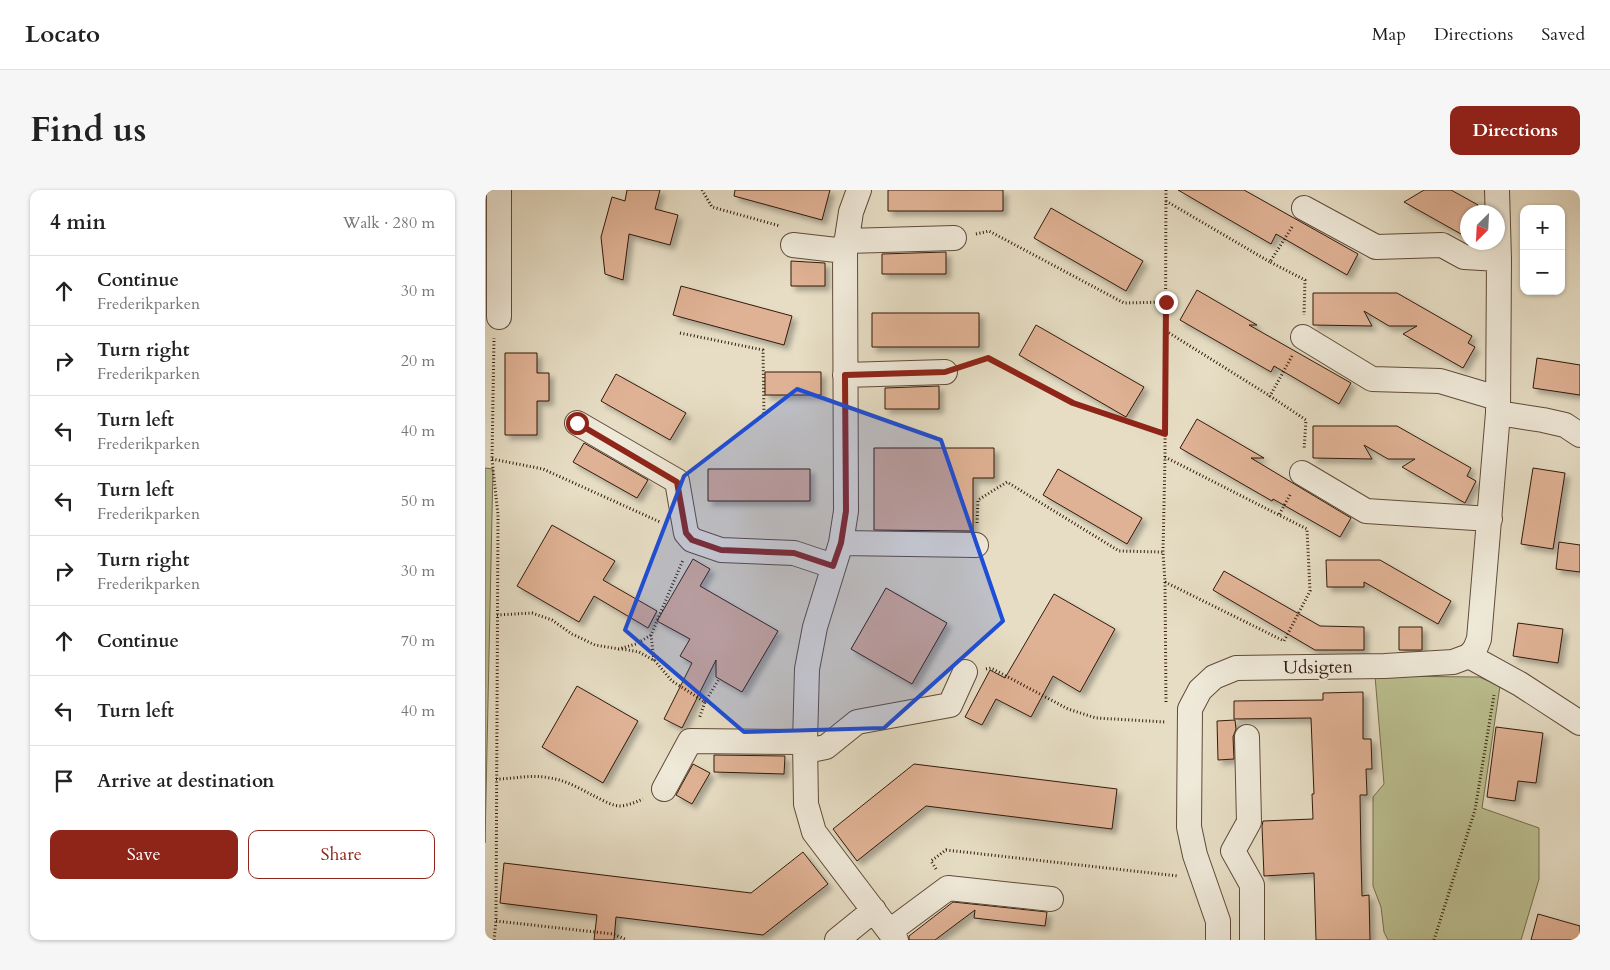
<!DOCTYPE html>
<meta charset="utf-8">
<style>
:root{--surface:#fff;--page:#f6f6f6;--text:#222;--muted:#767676;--line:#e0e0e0;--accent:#8f2418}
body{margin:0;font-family:Cardo,serif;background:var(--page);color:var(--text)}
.controls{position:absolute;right:15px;top:15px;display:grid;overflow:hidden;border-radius:10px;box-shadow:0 1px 4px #0004}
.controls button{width:45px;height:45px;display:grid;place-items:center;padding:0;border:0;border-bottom:1px solid var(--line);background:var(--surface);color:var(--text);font:25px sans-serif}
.compass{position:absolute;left:975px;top:15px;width:45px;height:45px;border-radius:50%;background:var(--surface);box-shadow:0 1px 4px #0004;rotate:204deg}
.stop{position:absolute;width:15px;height:15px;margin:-11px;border:4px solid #8f2418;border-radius:50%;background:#fff}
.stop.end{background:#8f2418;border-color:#fff;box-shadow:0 1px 5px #0008}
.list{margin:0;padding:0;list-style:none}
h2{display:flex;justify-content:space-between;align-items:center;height:65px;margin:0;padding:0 20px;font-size:21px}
h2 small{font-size:16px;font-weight:400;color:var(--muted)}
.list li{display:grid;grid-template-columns:32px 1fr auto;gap:15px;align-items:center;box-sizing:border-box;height:70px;padding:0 20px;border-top:1px solid var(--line)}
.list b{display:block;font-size:19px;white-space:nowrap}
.list p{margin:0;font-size:16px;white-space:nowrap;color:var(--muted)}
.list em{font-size:16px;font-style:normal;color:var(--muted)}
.actions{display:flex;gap:10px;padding:15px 20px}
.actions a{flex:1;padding:11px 0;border:1px solid var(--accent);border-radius:10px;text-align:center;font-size:18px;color:var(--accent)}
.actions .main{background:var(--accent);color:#fff}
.icon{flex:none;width:28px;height:28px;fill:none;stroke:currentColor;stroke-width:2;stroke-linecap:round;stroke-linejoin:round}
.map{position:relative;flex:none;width:1095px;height:750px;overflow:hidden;border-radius:10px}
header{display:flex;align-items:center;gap:30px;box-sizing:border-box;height:70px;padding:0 25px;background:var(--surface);border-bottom:1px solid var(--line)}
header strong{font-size:24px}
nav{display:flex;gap:28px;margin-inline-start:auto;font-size:18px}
.intro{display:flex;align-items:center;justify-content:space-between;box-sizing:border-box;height:120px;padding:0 30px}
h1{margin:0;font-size:35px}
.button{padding:12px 22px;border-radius:10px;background:var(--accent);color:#fff;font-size:18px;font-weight:700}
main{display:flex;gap:30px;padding:0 30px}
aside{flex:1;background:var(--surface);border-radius:10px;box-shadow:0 1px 4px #0004}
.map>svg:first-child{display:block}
</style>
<header>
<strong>Locato</strong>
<nav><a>Map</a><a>Directions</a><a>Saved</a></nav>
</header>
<div class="intro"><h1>Find us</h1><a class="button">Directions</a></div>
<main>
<aside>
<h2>4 min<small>Walk · 280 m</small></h2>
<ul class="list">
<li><svg class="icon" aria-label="ahead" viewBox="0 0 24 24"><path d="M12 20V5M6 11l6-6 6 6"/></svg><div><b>Continue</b><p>Frederikparken</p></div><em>30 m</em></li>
<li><svg class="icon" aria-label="right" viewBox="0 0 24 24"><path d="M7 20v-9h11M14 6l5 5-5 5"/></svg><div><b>Turn right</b><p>Frederikparken</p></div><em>20 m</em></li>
<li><svg class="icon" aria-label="left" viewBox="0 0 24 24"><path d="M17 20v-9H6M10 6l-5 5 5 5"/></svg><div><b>Turn left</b><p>Frederikparken</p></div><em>40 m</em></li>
<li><svg class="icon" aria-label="left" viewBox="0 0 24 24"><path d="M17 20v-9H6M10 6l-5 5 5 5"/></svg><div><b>Turn left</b><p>Frederikparken</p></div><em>50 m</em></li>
<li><svg class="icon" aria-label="right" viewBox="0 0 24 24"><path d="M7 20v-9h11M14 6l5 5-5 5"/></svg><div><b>Turn right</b><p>Frederikparken</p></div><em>30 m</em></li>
<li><svg class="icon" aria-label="ahead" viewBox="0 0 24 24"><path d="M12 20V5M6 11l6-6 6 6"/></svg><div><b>Continue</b></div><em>70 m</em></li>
<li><svg class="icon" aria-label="left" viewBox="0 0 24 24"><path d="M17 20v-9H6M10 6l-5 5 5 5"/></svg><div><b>Turn left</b></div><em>40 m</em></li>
<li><svg class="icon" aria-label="arrive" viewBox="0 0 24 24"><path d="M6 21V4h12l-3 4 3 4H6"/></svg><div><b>Arrive at destination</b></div></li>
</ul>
<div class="actions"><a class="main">Save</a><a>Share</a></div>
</aside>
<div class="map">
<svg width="1095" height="750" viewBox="0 0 1095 750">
<defs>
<filter id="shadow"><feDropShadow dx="4.5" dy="4.5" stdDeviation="2.5" flood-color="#0004"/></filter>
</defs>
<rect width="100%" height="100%" fill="#e6ddc4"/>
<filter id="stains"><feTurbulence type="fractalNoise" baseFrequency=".004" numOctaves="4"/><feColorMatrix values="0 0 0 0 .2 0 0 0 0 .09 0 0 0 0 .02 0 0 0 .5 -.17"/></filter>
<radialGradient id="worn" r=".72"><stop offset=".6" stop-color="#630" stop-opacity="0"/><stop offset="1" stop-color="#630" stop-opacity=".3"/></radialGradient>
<path fill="#bbbf90" stroke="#776c4e" d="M0 278 8 279 0 653Z
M890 486 994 487 1015 496 997 618 1054 638V689L1036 750H903L899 742 896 717 888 696V607L899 594Z"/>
<path fill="#e0b295" stroke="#331a0b" filter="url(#shadow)" d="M142 0H175L170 19 193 25 185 55 144 44 138 90 120 84 116 47 127 7 140 11Z
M250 0H345L337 30 249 6Z
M403 0H518V21H403Z
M693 0H759L873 64 862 85 791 44 786 54Z
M939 0H966L993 15 989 22H982V33L976 44 919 12Z
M566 18 658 71 641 101 549 48Z
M461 62V84H397V64Z
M306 71 340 73V96H306Z
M196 96 307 126 299 155 188 125Z
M712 100 772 135H764L866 193 854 214 789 176 786 182 695 130Z
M828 103H912L987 146 983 153 990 157 978 178 918 144 932 136H904L879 121 887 136 828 135Z
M387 123H494V157H387Z
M551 135 659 197 641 227 534 165Z
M20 163H52V183H64V211H52V245H20Z
M1052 168 1095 175V205L1048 198Z
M280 182H336V205H280Z
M131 184 201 223 185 250 116 211Z
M454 196V219H400V198Z
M712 229 779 268H766L866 328 855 347 788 309 787 311 695 258Z
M828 236H912L986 278 982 286 991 291 980 313 917 277 930 269H903L879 255 887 269 828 268Z
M99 253 163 290 152 308 88 272Z
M389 258H509V288H488V341L389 340Z
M1048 278 1080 283 1068 359 1036 354Z
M223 279H325V311H223Z
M573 279 657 328 642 354 558 305Z
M67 335 130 371 118 390 172 421 163 438 109 406 94 432 32 396Z
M1074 352 1095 355V382L1071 379Z
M208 369 225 379 215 396 293 441 257 502 231 487V470L197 538 179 529 207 473 195 466 205 449 172 431Z
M841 370H895L966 411 953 434 879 392V397H842Z
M739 381 835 436 879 437V460H830L728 400Z
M401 398 462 433 427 494 366 459Z
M569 404 630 439 595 502 568 486 546 527 511 509 497 535 480 527 505 480 520 488Z
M1033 433 1078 439 1073 473 1028 466Z
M914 437H937V460H914Z
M92 496 153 531 118 593 57 557Z
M878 502V549H886L887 579H881L882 605H875L876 668 877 706 884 705 885 750H831L829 683 779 686 777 636 778 631 828 629 827 604H829L826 528 749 529V511L838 510V503Z
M750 530 751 539 748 547 749 569 733 570 732 531Z
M1011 537 1058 543 1051 593 1033 591 1030 611 1002 607Z
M229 565 300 566 299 584 229 582Z
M208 574 225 583 207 614 191 605Z
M429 574 632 599 627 639 441 616 372 671 348 639Z
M318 662 343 694 278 745 131 727 129 750H109L112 725 15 713 19 673 266 703Z
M468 712 562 722 560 736 489 728 490 720 450 750H424V746Z
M1053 724 1095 736V750H1046Z"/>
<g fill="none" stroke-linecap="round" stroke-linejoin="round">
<g stroke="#604b39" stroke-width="26">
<path id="street" d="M14 0V127
M374 0 366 22 360 61 361 321 356 353 330 437 322 479 320 552 321 614 329 642 411 750
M819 18 891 57 957 55 979 67 1014 69
M361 51 469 48
M308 55 360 61
M818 147 887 189 955 191 1012 208
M360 185 460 182
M1013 223 1058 230 1080 235 1095 245
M92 233 192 291 201 343 207 350 236 360 309 363 348 376
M817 283 881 321 1005 329
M356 353 491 355
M984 466 1035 494 1095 533
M762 547 764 632 748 661 767 695V750
M321 561 341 557 372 532 465 515 480 482
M179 599 205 551 320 552
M405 741 463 698 566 709
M352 750 389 720
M733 750V731L710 665 704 637 705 519 715 500 729 487 751 478 900 476 968 472 984 466 990 459 994 449 1013 223 1014 69 1012 0"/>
</g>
<path stroke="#331a0b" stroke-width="3" stroke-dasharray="1 2.5" stroke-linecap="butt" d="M217 0 227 17 295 36
M681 0 680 267 678 362 680 392 681 513
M681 11 785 72
M807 37 785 72 820 90 819 125
M491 44 504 41 639 113 681 112
M681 141 785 206
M195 143 278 160 279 225
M807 166 785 206 821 230 819 260
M481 176 503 168 588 213 681 243
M680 267 794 325
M7 269 58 279 175 332
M492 333 493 310 522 292 634 361 678 362
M680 392 799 451 825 401 822 339 794 325 806 303
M12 425 47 423 67 430 87 444 110 455 134 459 151 454 166 445 198 370
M166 445 169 471
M137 459 154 462 170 471 187 491 220 512 214 529
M501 479 506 478 583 519 611 528 681 532
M220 512 234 489
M11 589C29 589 46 584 65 588 80 590 94 598 107 605 116 609 126 616 136 616 144 615 151 612 158 609
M451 679 446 671 461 660 693 686
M11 731 128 744 142 750
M9 750 11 731 13 325 7 269 9 148
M949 750 990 620 1009 505"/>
<use href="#street" stroke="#efe9d9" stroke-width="24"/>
</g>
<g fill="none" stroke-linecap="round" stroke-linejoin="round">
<path stroke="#8f2418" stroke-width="6" d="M92 233 192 292 201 343 207 350 236 360 309 363 348 376 356 353 361 321 360 185 460 182 503 168 588 213 680 244 681 112"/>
</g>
<path fill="#1d4ed8" fill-opacity="0.2" stroke="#1d4ed8" stroke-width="4" stroke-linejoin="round" d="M312 199 456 250 518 431 399 538 259 542 140 440 199 286Z"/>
<g text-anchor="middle" stroke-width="4" stroke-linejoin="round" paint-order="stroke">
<g font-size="18" fill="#331a0b" stroke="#efe9d9">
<text transform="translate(833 477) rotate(-1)" y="6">Udsigten</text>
</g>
</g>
<rect width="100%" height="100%" filter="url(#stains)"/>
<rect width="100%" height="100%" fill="url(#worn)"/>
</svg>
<div class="controls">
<button>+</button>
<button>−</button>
</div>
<svg class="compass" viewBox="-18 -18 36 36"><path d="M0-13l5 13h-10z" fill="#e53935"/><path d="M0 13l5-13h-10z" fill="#767676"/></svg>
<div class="stop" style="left:92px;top:233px"></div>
<div class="stop end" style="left:681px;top:112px"></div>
</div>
</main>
